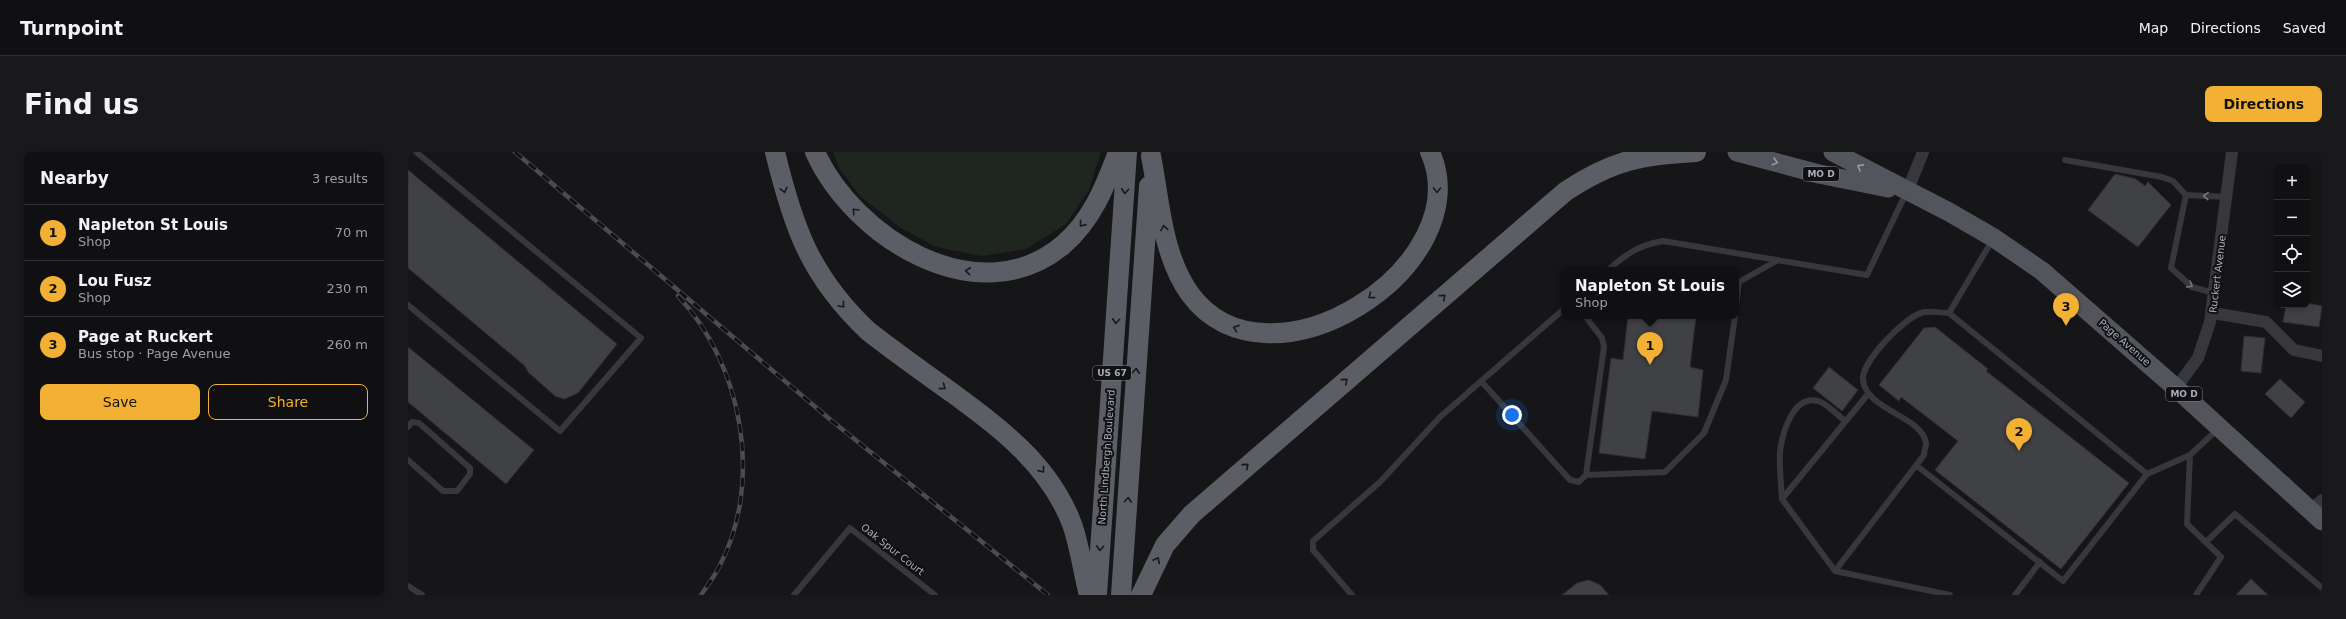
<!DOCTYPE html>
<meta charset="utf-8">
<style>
:root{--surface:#101012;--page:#19191b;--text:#f1f3f6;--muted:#9c9d9f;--line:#303032;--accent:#f2b134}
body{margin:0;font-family:"DejaVu Sans",sans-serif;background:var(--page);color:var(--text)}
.controls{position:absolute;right:12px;top:12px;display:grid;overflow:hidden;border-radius:8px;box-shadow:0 2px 6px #0003}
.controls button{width:36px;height:36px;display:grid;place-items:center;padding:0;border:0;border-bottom:1px solid var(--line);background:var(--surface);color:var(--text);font:20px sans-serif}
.you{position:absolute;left:1104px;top:263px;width:14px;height:14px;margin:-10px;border:3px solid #fff;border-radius:50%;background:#1a73e8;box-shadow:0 0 0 6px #1a73e833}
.badge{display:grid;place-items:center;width:26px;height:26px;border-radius:50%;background:var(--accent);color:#111;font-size:13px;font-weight:700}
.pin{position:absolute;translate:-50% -33px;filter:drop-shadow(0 1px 2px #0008)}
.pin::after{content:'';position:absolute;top:21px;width:14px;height:12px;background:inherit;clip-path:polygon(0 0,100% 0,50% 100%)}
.popup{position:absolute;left:1153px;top:115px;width:178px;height:52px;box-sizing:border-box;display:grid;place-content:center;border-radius:8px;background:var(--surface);filter:drop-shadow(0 1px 3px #0005);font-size:13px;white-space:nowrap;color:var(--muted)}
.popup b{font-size:15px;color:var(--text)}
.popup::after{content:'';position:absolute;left:50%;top:100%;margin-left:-8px;border:8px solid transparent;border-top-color:var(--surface)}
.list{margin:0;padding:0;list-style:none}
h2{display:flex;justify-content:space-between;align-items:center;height:52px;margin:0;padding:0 16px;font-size:17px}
h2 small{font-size:13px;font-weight:400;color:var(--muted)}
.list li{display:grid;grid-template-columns:26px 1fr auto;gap:12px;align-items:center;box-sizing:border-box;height:56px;padding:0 16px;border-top:1px solid var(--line)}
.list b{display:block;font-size:15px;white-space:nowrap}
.list p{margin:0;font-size:13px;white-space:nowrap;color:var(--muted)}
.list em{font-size:13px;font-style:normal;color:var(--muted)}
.actions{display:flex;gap:8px;padding:12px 16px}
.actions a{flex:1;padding:9px 0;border:1px solid var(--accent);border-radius:8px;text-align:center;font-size:14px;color:var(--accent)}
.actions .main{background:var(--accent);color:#111}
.icon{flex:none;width:22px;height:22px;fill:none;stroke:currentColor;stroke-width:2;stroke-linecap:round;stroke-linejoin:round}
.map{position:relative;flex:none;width:1914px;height:443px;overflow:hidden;border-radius:8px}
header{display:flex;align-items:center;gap:24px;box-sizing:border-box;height:56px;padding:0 20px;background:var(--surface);border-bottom:1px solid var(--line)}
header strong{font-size:19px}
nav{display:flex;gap:22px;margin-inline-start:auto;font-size:14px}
.intro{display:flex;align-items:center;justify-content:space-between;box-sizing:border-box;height:96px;padding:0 24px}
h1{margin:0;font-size:28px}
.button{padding:10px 18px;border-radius:8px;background:var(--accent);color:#111;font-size:14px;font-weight:700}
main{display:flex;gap:24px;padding:0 24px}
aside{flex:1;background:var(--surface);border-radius:8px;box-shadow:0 2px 6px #0003}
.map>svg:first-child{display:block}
</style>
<header>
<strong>Turnpoint</strong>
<nav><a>Map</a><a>Directions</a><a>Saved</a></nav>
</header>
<div class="intro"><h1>Find us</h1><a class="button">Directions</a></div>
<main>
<aside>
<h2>Nearby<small>3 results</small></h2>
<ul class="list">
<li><span class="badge">1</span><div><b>Napleton St Louis</b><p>Shop</p></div><em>70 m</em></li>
<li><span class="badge">2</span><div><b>Lou Fusz</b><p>Shop</p></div><em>230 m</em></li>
<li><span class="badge">3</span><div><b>Page at Ruckert</b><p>Bus stop · Page Avenue</p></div><em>260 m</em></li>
</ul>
<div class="actions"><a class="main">Save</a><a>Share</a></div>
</aside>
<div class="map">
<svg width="1914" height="443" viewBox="0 0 1914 443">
<rect width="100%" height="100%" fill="#161618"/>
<path fill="#1e261f" d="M425 0H693L681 38 658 72 618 97 574 104 528 95 493 76 453 45 431 16Z"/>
<path fill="#404145" stroke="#303034" d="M0 18 209 192 170 241 156 247 147 244 120 220 117 214 0 116Z
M1707 22 1728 27 1737 34 1740 30 1763 53 1730 95 1680 58Z
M1899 151 1914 154 1911 175 1875 170 1878 153Z
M1220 164H1288L1282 215 1295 218 1290 265 1244 259 1237 307 1191 301 1203 206 1215 208Z
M1527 175 1580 217 1578 219 1721 331 1653 417 1527 318 1550 289 1493 245 1491 249 1471 233 1516 176Z
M1836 184 1857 186 1853 221 1833 219Z
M0 195 126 298 98 332 0 250Z
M1421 215 1450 238 1434 259 1405 236Z
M1872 227 1897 250 1883 266 1857 242Z
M1843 427 1860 443H1828Z
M1181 428 1192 433 1201 443H1154L1169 431Z"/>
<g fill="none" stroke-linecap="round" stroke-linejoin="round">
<path stroke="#37383d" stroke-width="6" d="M1657 8 1754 25 1765 29 1778 43 1819 45
M1778 43 1763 116 1784 135 1806 141
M1585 87 1541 161 1739 322 1782 303 1810 277
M1200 118C1218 102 1231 93 1255 89L1459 123 1498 41
M0 153 152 279 233 186 8 0
M1328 153 1331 130 1370 108
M1073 229 1162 328 1171 330 1178 323 1196 195 1194 186 1177 164
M1460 242 1374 347 1427 419 1516 303C1516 299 1518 295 1518 291 1514 264 1458 258 1455 228 1453 210 1496 166 1513 161 1520 158 1533 161 1541 161
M0 275 4 270 11 271 62 316V322L49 339H35L0 308
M1782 303 1779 372 1813 405 1788 443
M1508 313 1655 429 1739 322
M1178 323 1257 320 1296 281 1318 228 1327 164
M1374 347C1373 331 1371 315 1372 300 1374 282 1385 242 1410 249 1419 251 1430 264 1437 269
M1798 390 1827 362 1914 436
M1427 419 1542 443
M0 434 14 443
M386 443 442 376 527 443
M944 443 905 398V389L973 329 1032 265 1156 157
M1607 443 1632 410"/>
<path stroke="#37383d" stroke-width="12" d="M1499 40 1515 0
M1805 161 1858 170 1886 198 1914 204
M1768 236 1790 206 1802 170 1824 0
M1902 358 1914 348"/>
<path stroke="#53555c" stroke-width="19" d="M1329 0 1411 22 1480 36
M1425 0 1541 60 1586 86 1634 119 1768 236 1914 369"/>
<path stroke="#5b5e65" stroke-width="20" d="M367 0C385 75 402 124 460 179 487 200 515 220 543 240 593 277 641 312 664 372 672 395 675 420 681 443
M407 0C445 85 570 164 655 93 684 68 697 35 710 0
M743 4C752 50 754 103 782 142 861 250 1073 113 1022 0
M689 443 719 0
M713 443 741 34
M733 443 757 393 784 362 1158 39C1205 8 1233 3 1288 0"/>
<g stroke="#4a4c52" stroke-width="4.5">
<path id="rail" d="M107 0 424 269 640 443
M270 144C335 213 356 331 311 415 306 425 299 434 293 443"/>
</g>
<use href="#rail" stroke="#111113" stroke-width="3" stroke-dasharray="9" stroke-linecap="butt"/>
</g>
<defs><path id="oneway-chevron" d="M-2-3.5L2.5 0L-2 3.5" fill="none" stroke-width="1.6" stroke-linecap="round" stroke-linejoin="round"/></defs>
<g stroke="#979ba6">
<use href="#oneway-chevron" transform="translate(1367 10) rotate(15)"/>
<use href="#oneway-chevron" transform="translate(1452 15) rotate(-152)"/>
</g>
<g stroke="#18191b">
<use href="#oneway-chevron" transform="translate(376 38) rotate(76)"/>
<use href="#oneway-chevron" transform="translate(1029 38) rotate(91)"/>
<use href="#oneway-chevron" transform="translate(717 39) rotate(94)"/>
<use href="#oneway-chevron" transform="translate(447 59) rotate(-135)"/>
<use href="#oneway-chevron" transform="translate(674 72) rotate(129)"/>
<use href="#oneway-chevron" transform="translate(756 76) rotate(-101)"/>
<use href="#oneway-chevron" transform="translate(560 119) rotate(-174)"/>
<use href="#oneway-chevron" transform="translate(963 144) rotate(144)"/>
<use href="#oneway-chevron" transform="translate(1035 145) rotate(-41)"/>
<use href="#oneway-chevron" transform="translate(434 153) rotate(50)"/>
<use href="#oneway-chevron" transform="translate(708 169) rotate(94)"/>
<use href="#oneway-chevron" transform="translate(828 176) rotate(-160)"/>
<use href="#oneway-chevron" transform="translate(728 219) rotate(-86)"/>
<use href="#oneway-chevron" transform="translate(937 229) rotate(-41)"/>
<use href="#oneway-chevron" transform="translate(535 235) rotate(36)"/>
<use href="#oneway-chevron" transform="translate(838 314) rotate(-41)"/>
<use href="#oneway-chevron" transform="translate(634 318) rotate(51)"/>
<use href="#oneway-chevron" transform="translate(720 348) rotate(-86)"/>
<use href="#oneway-chevron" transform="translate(692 396) rotate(94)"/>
<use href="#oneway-chevron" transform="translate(749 408) rotate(-63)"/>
</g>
<g stroke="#757881">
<use href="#oneway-chevron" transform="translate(1798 44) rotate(-177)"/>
<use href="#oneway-chevron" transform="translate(1782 133) rotate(31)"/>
</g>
<g text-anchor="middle" stroke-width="4" stroke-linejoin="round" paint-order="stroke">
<g fill="#111113" stroke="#7b7e86" stroke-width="1">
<rect x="1395" y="15" width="36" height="14" rx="3"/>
<rect x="685" y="214" width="38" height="14" rx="3"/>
<rect x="1758" y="235" width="36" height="14" rx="3"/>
</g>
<g font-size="9" font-weight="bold" fill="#a8adb8">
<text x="1413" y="25">MO D</text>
<text x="704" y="224">US 67</text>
<text x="1776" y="245">MO D</text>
</g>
<g font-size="10" fill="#a8adb8" stroke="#111113">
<text transform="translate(1809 122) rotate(-83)" y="4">Ruckert Avenue</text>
<text transform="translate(1717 190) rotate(41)" y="4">Page Avenue</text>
<text transform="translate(698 305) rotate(-86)" y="4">North Lindbergh Boulevard</text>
<text transform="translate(485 397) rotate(38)" y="4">Oak Spur Court</text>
</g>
</g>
</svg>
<div class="controls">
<button>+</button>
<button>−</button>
<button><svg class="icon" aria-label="locate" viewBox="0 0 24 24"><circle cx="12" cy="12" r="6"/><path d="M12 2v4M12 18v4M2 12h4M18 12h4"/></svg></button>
<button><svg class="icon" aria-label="layers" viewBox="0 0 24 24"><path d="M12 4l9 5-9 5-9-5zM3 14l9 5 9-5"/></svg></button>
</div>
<div class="you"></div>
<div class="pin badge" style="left:1242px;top:213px">1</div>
<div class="popup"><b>Napleton St Louis</b>Shop</div>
<div class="pin badge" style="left:1611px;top:299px">2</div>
<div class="pin badge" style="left:1658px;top:174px">3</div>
</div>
</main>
